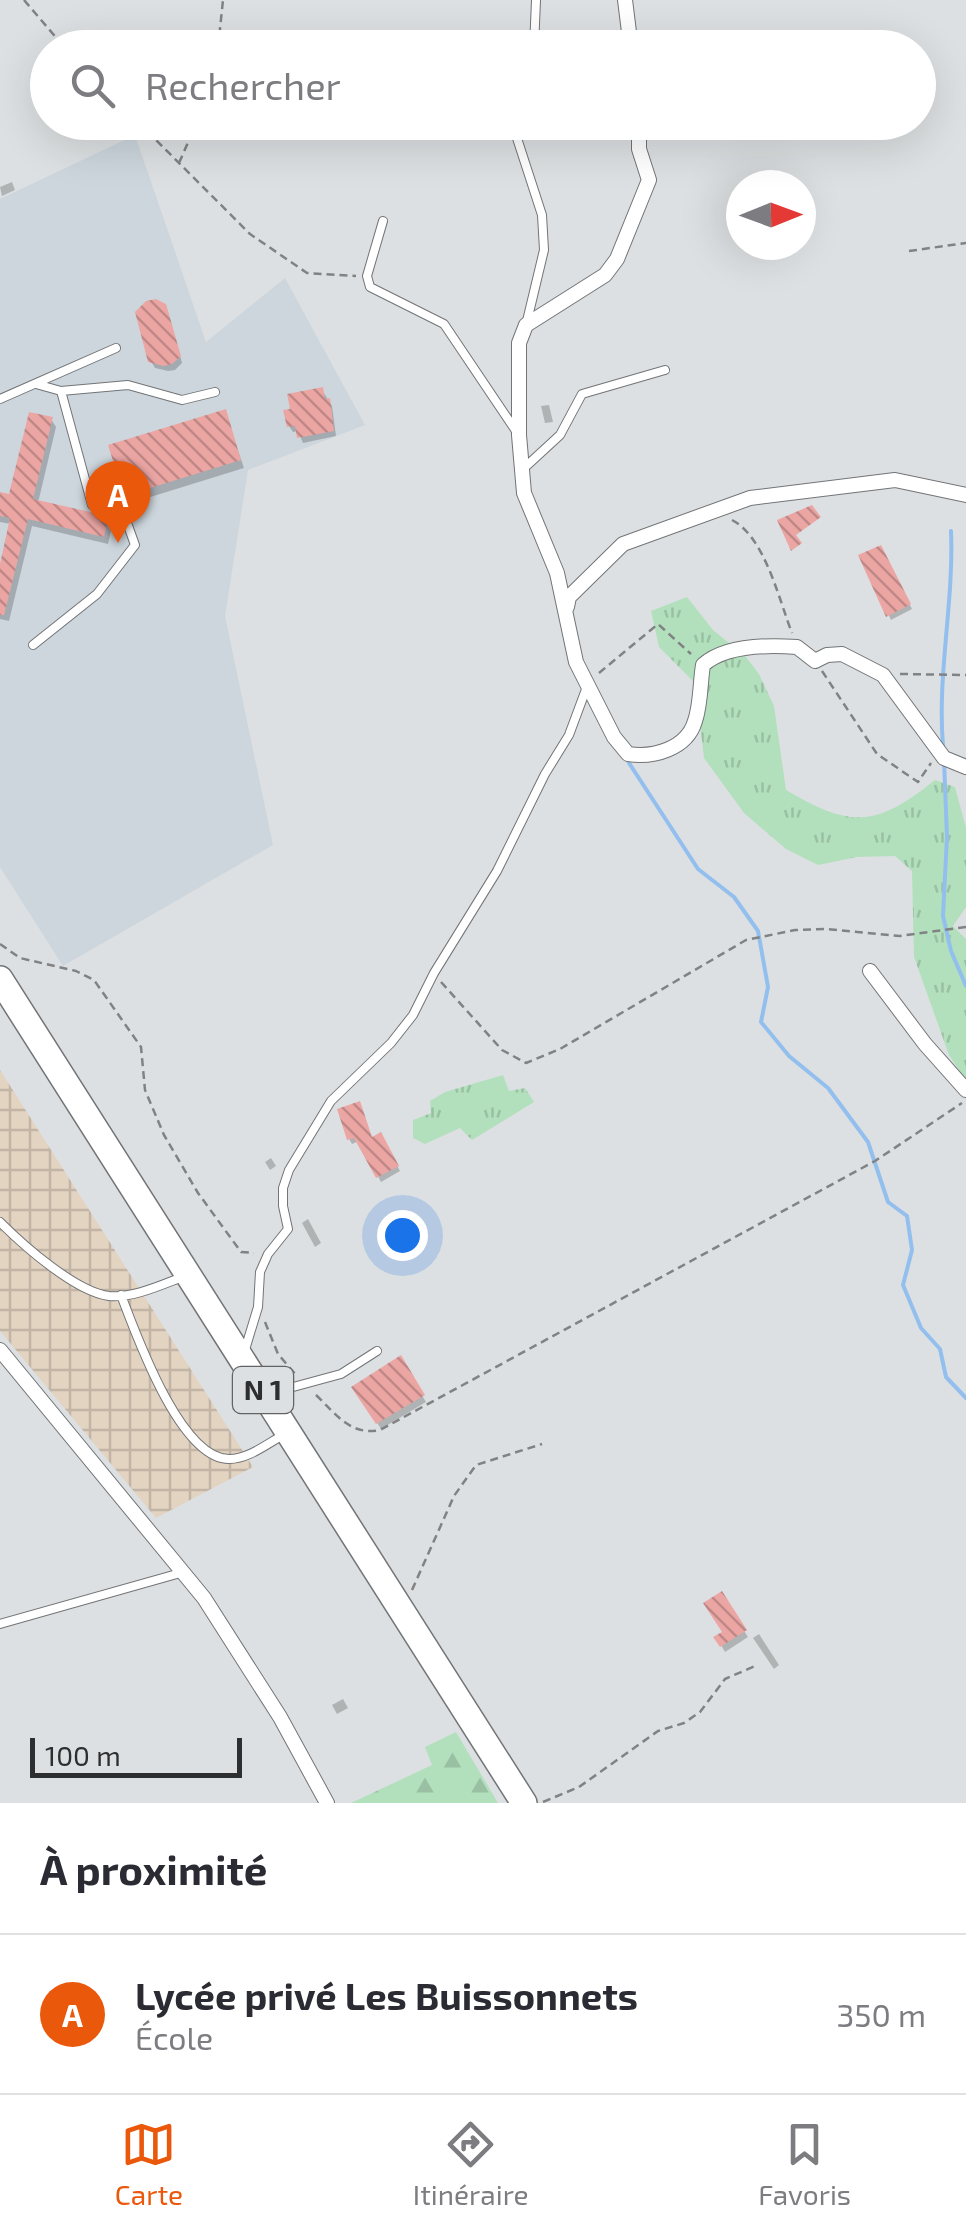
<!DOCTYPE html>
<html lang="fr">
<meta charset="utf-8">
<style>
:root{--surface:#fff;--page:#f7f7f7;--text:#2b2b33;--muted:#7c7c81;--line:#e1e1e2;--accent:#ea580c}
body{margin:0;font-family:"Exo 2",sans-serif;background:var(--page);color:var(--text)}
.compass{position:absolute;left:726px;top:170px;width:90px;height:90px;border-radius:50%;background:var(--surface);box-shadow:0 10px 40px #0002;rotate:89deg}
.scale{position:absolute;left:30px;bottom:25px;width:212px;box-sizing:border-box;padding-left:10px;border:5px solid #2d2e2f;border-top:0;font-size:28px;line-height:35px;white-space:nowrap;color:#2d2e2f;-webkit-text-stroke:8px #dde0e2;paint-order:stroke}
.you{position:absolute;left:402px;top:1235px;width:35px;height:35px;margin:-25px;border:8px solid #fff;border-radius:50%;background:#1a73e8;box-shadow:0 0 0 15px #1a73e833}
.badge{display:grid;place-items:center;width:65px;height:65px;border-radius:50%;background:var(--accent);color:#fff;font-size:32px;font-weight:700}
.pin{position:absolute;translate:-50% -82px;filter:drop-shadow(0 2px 5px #0008)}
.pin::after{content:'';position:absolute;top:52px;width:35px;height:30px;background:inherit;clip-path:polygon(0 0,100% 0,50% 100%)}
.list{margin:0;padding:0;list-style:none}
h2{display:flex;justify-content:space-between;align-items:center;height:130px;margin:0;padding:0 40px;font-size:42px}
h2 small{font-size:32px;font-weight:400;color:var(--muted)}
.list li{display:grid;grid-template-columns:65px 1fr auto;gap:30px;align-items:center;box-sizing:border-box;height:160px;padding:0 40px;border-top:2px solid var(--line)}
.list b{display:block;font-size:38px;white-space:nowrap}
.list p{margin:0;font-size:32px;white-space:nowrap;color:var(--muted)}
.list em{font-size:32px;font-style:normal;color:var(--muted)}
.icon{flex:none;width:55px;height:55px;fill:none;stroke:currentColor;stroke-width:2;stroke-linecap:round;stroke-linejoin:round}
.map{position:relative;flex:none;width:966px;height:1803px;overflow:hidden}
.search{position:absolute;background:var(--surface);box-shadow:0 10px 40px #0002;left:30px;right:30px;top:30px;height:110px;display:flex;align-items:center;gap:25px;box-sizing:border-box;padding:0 35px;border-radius:55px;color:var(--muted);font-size:38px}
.sheet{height:290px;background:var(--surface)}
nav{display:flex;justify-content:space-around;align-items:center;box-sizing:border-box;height:140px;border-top:2px solid var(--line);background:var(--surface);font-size:28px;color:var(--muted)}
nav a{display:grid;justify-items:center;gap:5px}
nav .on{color:var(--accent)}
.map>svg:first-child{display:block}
</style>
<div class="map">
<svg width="966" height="1803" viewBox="0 0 966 1803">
<defs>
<pattern id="industrial-grid" width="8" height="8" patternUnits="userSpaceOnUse" patternTransform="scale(2.5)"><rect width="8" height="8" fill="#e3d3c1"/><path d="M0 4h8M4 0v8" fill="none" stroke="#c3b5a6"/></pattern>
<pattern id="grass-tufts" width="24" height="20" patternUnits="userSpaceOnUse" patternTransform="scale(2.5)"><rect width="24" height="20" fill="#b2e0bc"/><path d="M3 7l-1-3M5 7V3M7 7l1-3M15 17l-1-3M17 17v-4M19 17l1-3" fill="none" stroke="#99c0a2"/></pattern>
<pattern id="forest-firs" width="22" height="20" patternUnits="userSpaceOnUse" patternTransform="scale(2.5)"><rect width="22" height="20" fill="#b2e0bc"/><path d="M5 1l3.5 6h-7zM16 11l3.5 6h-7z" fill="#99c0a2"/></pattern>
<pattern id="building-back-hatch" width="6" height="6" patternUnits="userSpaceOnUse" patternTransform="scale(2.5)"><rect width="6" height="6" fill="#eba6a4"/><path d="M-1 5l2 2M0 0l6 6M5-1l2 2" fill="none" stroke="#bf8886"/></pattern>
</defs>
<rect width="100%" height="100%" fill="#dde0e2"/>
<path fill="#cdd6dd" d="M135 135 206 342 285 278 365 425 248 470 225 616 273 845 63 966 0 867V199Z"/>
<path fill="url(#industrial-grid)" d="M0 1070 253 1467 156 1518 0 1331Z"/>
<path fill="url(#grass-tufts)" d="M687 597 713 630 746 657 759 674 774 706 786 790C851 828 875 828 935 780L955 787 966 828V907L953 926 966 939V1081L949 1055 914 957 912 871 895 856 857 857 818 865 786 849 744 813 704 758 695 683 659 647 651 611Z
M503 1075 509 1091 525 1088 534 1102 472 1140 460 1128 425 1144 413 1138V1120L431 1113 430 1101 445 1092Z"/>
<path fill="url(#forest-firs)" d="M456 1732 498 1803H351L432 1765 425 1747Z"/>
<path fill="#0003" d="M12 182 15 190 2 196 0 187Z
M168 312 182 363 175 370 168 371 155 368 151 361Z
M322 390 332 406 336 436 303 443 298 431 293 432 289 426Z
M549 405 553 422 545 423 541 406Z
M225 412 244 468 131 503 126 495Z
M51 419 56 427 38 503 106 522 111 531 108 544 32 526 9 621 0 619V575L11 524 0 522V495L11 497Z
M880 548 912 609 891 620 861 557Z
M340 1110 372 1140 380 1135 400 1171 381 1182 359 1141 352 1144 349 1139Z
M271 1158 276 1166 270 1170 265 1162Z
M308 1219 321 1243 315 1247 302 1223Z
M400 1358 426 1402 381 1429 355 1388Z
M721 1595 748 1637 725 1652 717 1638 725 1633Z
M759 1634 779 1665 774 1669 753 1638Z
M343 1699 348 1708 337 1714 332 1705Z"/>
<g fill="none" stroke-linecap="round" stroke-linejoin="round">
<path stroke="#93bfee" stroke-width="4" d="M943 746C937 674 954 603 951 531
M944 760 947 837 943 916 951 951 966 986
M629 763 698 869 734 897 758 931 768 987 761 1022 789 1056 828 1088 868 1142 888 1202 907 1216 912 1250 903 1285 921 1328 940 1349 946 1377 966 1398"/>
</g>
<path fill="url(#building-back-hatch)" d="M156 299 166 304 181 356 172 364 163 366 148 362 135 312 146 301Z
M323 387 325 399 330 398 334 431 297 438 295 426 287 427 283 410 290 409 287 394Z
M226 409 241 460 124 496 108 445Z
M29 412 53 417 33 499 90 512 108 520 104 537 28 519 4 615H0V564L10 518 0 516V492L9 494Z
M812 505 821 517 796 535 802 543 791 551 777 520Z
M881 545 911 604 886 617 858 555Z
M360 1101 372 1137 381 1132 399 1166 376 1178 354 1138 347 1140 337 1109Z
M401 1355 425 1395 376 1424 351 1387Z
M722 1591 747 1630 720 1647 713 1637 722 1632 703 1603Z"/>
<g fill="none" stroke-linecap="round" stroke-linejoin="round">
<g stroke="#727476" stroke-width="10">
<path id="lane" d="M534 48 536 0
M516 122 514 129 542 215 544 250 527 321
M383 221 367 276 370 287 444 324 516 431
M36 384 61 391
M0 399 116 348
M522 470 560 435 582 394 665 370
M33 645 97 594 135 545 126 520 92 505 61 391 128 385 182 400 215 392
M0 1222C24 1246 76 1292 109 1296 134 1298 161 1285 185 1276
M121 1295C136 1334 180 1459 229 1459 249 1459 268 1443 285 1434
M244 1353 258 1307 260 1272 268 1254 288 1229 283 1206V1188L289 1170 331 1101 391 1043 413 1015 434 973 497 871 545 774 569 735 588 684
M271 1393 341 1374 377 1351
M0 1624 184 1572"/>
</g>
<g stroke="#727476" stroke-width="16">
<path id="street" d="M625 0 631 48
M639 122V149L649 180 617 259 605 275 526 325 519 343V435L524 493 557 573 576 662 614 737 628 754C653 758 687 749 695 721 701 704 700 683 703 665 725 645 769 645 797 647L815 661 827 655 842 654 883 675 944 758 966 767
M567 607 569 597 623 544 750 498 895 480 966 495
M870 971 925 1044 966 1090
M0 1350 204 1598 280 1717 327 1803"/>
</g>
<g stroke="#727476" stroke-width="28">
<path id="highway" d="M0 979 524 1803"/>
</g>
<path stroke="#808283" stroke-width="2.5" stroke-dasharray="8 5" stroke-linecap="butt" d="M24 0 65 48
M218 48 223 0
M138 122 250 234 307 273 356 276
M179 163 197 122
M909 251 966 243
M732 520C765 537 779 600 792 633
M822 671 877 754 918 782 931 763
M599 673 658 624 691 654
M900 674 966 675
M0 944 20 958 76 971 94 980 141 1047 145 1090 164 1135 198 1193 241 1252 254 1253
M441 982 502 1050 526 1063 560 1049 746 940 795 930 827 929 900 936 966 927
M265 1322 278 1354 296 1375
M316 1395C336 1414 350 1436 380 1430L875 1161 962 1103
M412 1590 454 1496 476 1465 542 1444
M543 1802 579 1787 658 1731 684 1723 700 1712 725 1679 755 1666"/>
<use href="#lane" stroke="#fff" stroke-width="8"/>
<use href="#street" stroke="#fff" stroke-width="14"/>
<use href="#highway" stroke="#fff" stroke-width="25"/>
</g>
<g text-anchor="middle" stroke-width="8" stroke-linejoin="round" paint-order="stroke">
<rect fill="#dde0e2" stroke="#626365" stroke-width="2.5" x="233" y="1367" width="60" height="46" rx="8"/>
<g font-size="28" font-weight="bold" fill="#2d2e2f">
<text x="263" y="1400">N 1</text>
</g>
</g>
</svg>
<svg class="compass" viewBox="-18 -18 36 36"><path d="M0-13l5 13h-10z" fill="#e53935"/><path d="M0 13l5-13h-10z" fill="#7c7c81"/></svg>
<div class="scale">100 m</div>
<div class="you"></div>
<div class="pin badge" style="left:118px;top:543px">A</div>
<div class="search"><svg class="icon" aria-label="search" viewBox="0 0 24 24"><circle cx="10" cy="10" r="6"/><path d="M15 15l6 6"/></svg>Rechercher</div>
</div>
<section class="sheet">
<h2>À proximité<small></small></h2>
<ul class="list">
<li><span class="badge">A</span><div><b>Lycée privé Les Buissonnets</b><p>École</p></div><em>350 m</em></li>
</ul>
</section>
<nav>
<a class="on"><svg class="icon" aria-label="map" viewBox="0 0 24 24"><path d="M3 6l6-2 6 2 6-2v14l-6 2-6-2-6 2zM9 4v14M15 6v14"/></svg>Carte</a>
<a><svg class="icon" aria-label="directions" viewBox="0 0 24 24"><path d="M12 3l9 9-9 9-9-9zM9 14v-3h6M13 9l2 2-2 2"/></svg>Itinéraire</a>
<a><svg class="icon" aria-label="saved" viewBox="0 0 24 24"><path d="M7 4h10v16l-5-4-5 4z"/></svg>Favoris</a>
</nav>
